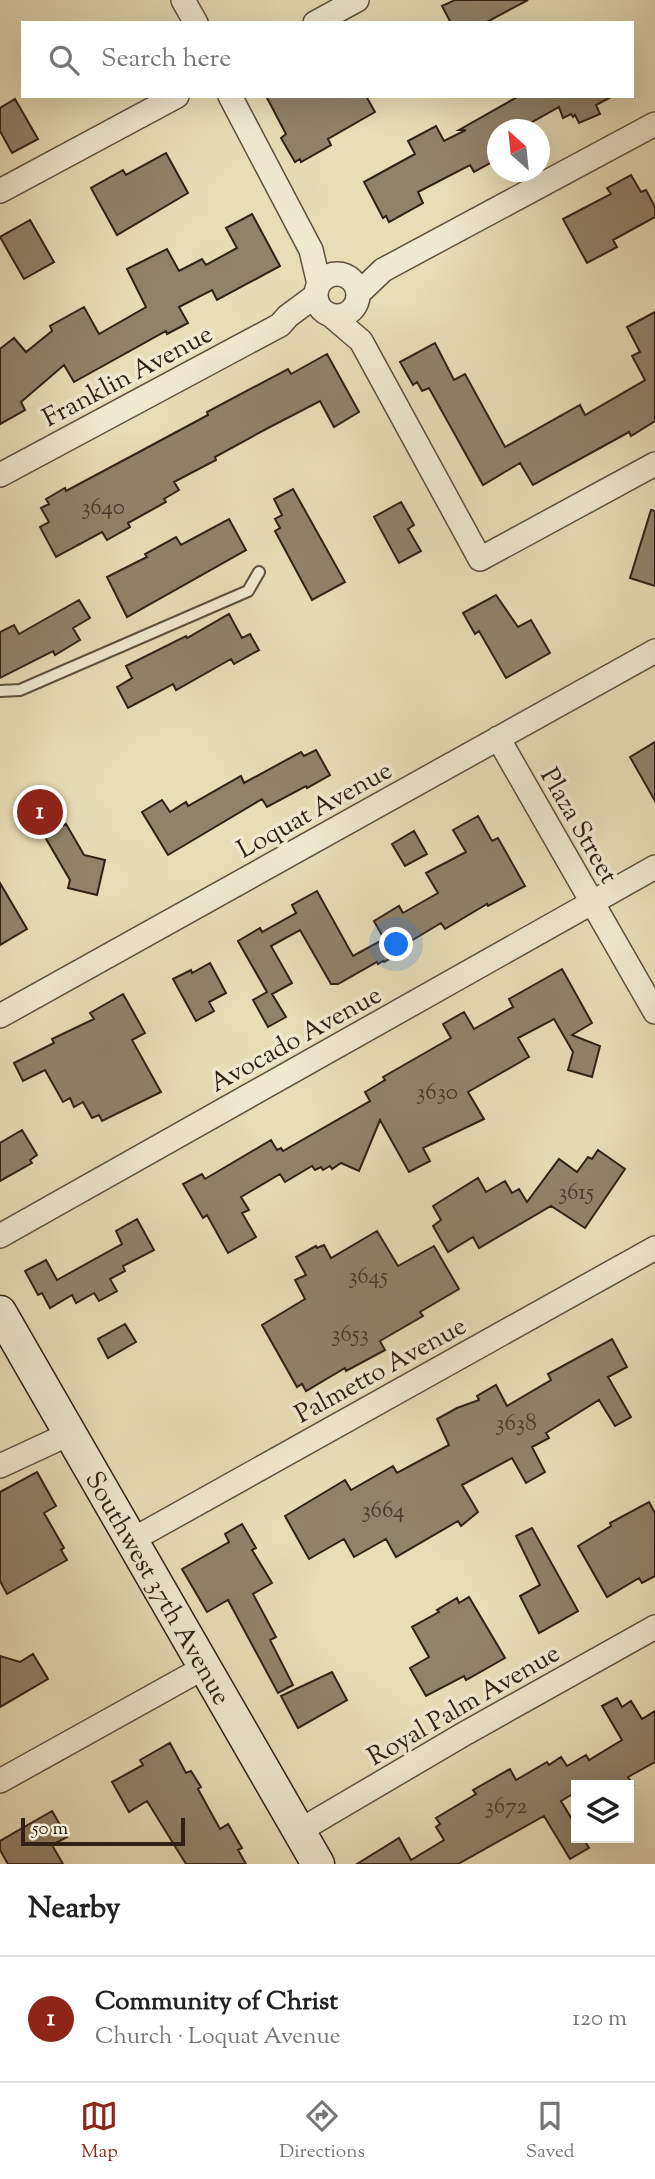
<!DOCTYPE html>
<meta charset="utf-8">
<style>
:root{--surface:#fff;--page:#f6f6f6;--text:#222;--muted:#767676;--line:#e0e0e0;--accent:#8f2418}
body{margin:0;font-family:"Sorts Mill Goudy",serif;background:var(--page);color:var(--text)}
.controls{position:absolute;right:21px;bottom:21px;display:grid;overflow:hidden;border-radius:0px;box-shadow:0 7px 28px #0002}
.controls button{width:63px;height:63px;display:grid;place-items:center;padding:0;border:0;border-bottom:2px solid var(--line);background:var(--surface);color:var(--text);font:35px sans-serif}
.compass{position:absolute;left:487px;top:119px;width:63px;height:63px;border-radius:50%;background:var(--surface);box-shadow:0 7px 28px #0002;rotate:333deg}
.scale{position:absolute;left:21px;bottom:18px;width:164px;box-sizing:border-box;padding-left:7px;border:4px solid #322016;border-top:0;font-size:19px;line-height:24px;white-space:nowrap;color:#322016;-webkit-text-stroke:5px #f0e9d0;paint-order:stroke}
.you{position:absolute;left:397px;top:945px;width:24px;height:24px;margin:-18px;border:5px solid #fff;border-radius:50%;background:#1a73e8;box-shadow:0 0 0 10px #1a73e833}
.badge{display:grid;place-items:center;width:46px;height:46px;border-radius:50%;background:var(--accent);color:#fff;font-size:23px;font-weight:700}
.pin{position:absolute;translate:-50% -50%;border:4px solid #fff;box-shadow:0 2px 7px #0006}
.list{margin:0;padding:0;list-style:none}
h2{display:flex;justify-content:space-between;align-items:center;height:91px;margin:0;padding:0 28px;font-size:30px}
h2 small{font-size:23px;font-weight:400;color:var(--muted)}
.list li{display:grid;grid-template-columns:46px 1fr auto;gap:21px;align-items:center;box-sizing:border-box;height:126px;padding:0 28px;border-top:2px solid var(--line)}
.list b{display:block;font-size:26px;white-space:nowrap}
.list p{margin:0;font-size:23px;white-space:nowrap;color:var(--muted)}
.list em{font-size:23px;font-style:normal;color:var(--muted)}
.icon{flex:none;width:38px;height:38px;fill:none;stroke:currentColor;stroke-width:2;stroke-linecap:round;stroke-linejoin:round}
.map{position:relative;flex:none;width:655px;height:1864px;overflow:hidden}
.search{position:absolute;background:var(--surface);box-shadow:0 7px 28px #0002;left:21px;right:21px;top:21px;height:77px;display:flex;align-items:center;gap:18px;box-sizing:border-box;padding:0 24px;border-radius:0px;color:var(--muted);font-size:26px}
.sheet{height:217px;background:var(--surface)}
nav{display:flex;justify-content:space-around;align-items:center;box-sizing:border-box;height:98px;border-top:2px solid var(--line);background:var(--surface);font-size:19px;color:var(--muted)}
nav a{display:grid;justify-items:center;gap:4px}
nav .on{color:var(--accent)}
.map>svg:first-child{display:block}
</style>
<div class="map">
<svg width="655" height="1864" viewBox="0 0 655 1864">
<rect width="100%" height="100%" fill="#e8ddb7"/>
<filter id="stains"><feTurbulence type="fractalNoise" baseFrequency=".00286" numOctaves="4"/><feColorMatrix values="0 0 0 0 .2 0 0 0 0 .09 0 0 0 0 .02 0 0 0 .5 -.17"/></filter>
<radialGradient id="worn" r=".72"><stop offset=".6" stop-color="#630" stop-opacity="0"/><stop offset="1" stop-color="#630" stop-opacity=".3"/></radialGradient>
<path fill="#91826a" stroke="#322016" stroke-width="2" d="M455 0H528L485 23H451L442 6Z
M266 96H366L375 112 328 139 331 145 301 162 300 159 295 162 281 138 286 134Z
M519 96H613L596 105 600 114 579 123 575 115 573 117 571 114 563 118 559 107 518 130H498V159L474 172 470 165 418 192 423 203 389 222 386 216 383 218 364 182 415 154 408 141 436 126 444 141 466 130H459Z
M15 99 38 139 12 153 0 131V108Z
M166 153 188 193 117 235 91 188 123 170 126 175Z
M631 175 641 192 646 190 655 207V217L613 240 617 247 587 263 563 219 611 194 607 188Z
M252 214 280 266 217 300 212 290 179 307 188 323 167 334 166 331 74 382 64 365 21 402 25 410 0 424V349L14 338 26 352 52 331 50 326 84 307 99 334 146 307 127 269 167 249 179 271 202 259 206 265 237 248 226 228Z
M30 220 54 262 24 279 0 237Z
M655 312V421L631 436 629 432 533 485 520 463 483 485 429 388 422 391 417 382 413 385 400 362 435 343 454 380 465 374 505 447 580 405 585 415 645 380 632 356 640 352 627 327Z
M327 354 359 412 334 427 320 401 268 428 215 457 216 460 174 482 179 490 164 499 166 502 128 523 130 527 107 540 102 532 56 557 40 527 49 522 41 508 49 504 46 499 65 488 66 491 154 444 208 415 207 412 288 369 291 374Z
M293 489 345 582 312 600 275 531 280 528 275 519 282 515 274 499Z
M401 502 414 525 408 529 421 551 399 563 374 517Z
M651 510 655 511V586L630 578Z
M229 519 246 550 127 617 107 577 147 557 145 554 176 537 181 545Z
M496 595 518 627 531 620 550 653 506 678 479 631 475 634 463 613Z
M79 600 90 618 73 628 80 640 55 655 53 651 0 678V632L14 625 19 634Z
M229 614 242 638 250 634 259 650 234 664 231 659 176 690 173 684 128 708 117 687 132 678 126 666 186 636 187 638Z
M655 742V801L630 757Z
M316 750 330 775 307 788 306 786 267 807 262 799 168 855 142 812 162 800 170 812 186 802 188 806 241 776 244 783 301 752 304 756Z
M478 816 492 841 498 838 525 886 488 906 487 904 445 929 441 923 401 947 404 951 384 962 383 961 378 964 377 962 338 984H331L300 930 271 946 292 983 272 994 286 1017 268 1027 253 1000 267 992 238 941 260 928 262 932 296 913 292 905 317 891 353 956 384 939 374 921 399 906 403 913 438 893 426 873 466 852 453 830Z
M66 824 84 855 105 860 97 895 68 888 70 880 45 837Z
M414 831 427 854 405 866 392 844Z
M0 883 27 929 0 945Z
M210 963 226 993 209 1002 214 1011 196 1021 173 979 191 970 192 973Z
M562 969 592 1023 572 1035 600 1046 592 1077 568 1070 573 1052 554 1019 518 1038 529 1057 468 1092 484 1119 423 1148 430 1161 409 1172 380 1120 359 1171 341 1163 332 1169 330 1166 323 1170 321 1167 315 1170 312 1166 285 1182 280 1174 241 1197 249 1210 242 1213 256 1237 228 1253 207 1215 203 1218 183 1184 202 1174 205 1179 271 1140 277 1150 281 1148 283 1151 370 1101 365 1092 385 1080 383 1077 451 1038 443 1024 464 1012 474 1029 513 1007 509 999Z
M123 994 145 1033 132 1040 161 1092 102 1121 99 1115 92 1118 83 1102 74 1107 70 1098 63 1102 45 1070 23 1081 14 1063 54 1043 52 1039 94 1019 90 1013Z
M22 1130 37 1155 30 1160 32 1163 0 1181V1143Z
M598 1150 625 1169 585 1228 551 1206 479 1248 473 1237 448 1252 433 1226 441 1220 433 1206 478 1178 486 1192 505 1181 512 1193 519 1189 527 1202 559 1159 577 1172 588 1157 592 1159Z
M137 1219 154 1250 123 1266 125 1271 110 1279 117 1291 99 1301 94 1293 76 1303 72 1295 50 1308 42 1293 38 1295 25 1271 46 1260 57 1280 122 1244 116 1231Z
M377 1231 398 1266 434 1246 459 1289 420 1312 423 1316 380 1341 385 1350 346 1371 345 1368 306 1391 302 1384 297 1387 262 1325 305 1299 295 1280 306 1275 296 1257 316 1246 317 1248 324 1245 331 1258Z
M125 1324 136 1342 108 1358 98 1339Z
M612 1339 627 1367 608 1377 631 1417 615 1426 599 1400 546 1433 549 1438 532 1447 545 1472 526 1483 512 1458 462 1485 478 1512 461 1526 458 1521 396 1557 386 1539 354 1557 344 1539 309 1559 285 1516 345 1480 351 1490 393 1466 397 1473 449 1445 437 1419 457 1408 479 1400 477 1396 496 1385 507 1406 551 1380 548 1374Z
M37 1472 56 1506 44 1513 64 1548 61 1550 67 1560 7 1594 0 1581V1492Z
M649 1502 655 1513V1576L642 1583 639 1578 607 1597 578 1546 611 1526 610 1523Z
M242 1524 256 1548 252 1550 272 1583 253 1594 276 1637 270 1640 293 1685 278 1693 228 1600 207 1612 182 1569 229 1542 225 1534Z
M532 1528 578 1611 539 1633 520 1596 540 1585 516 1536Z
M469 1597 505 1658 466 1680 464 1676 426 1696 410 1668 429 1657 412 1627 439 1612 437 1610 457 1598 459 1603Z
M33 1654 48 1679 0 1707V1656L20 1662Z
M332 1672 347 1700 298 1728 281 1696Z
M617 1698 622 1707 631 1701 642 1719 655 1711V1762L628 1777 633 1785H576V1792L561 1801 576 1826V1838H583L589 1848 570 1859 544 1816 458 1864H357L399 1838 411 1860 444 1840 436 1827 440 1824 436 1818 476 1794 473 1790 510 1769 516 1780 547 1762 549 1765 561 1757 567 1766 586 1755 589 1760 622 1740 602 1706Z
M170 1743 186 1773 191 1771 201 1787 198 1789 220 1829 228 1824 242 1848 238 1850 246 1864H186L147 1801 129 1812 112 1782 143 1765 140 1760Z
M52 1811 67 1837 52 1845 63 1864H8L0 1850V1841Z"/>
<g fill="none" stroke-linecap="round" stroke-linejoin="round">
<g stroke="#604f3e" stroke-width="14">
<path id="service" d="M0 691 20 690 248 591 259 572"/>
</g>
<g stroke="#604f3e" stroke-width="26">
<path id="minor" d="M183 0 196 23
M315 23 357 0
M230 96 311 250 319 284
M0 191 177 96
M316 295a21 21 0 1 1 42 0a21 21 0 1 1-42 0Z
M358 294 383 270 655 124
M333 317 361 341 480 559 655 464
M0 475 280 325 288 316 315 296
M498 738 655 1012
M0 1016 655 651
M0 1236 655 867
M0 1466 69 1434
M132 1540 655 1248
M0 1781 205 1667
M299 1831 464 1734 655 1627"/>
</g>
<g stroke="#322016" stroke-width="35">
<g id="secondary">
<path id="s1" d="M0 1312 318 1864"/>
</g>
</g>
<use href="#service" stroke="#f0e9d0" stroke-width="10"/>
<use href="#minor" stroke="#f0e9d0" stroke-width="23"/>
<use href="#secondary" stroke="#f0e9d0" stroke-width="32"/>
</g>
<g text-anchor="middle" stroke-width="7" stroke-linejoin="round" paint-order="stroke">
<g font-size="23" fill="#4a382b">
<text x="103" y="514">3640</text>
<text x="437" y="1099">3630</text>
<text x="576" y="1199">3615</text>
<text x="368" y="1283">3645</text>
<text x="350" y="1341">3653</text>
<text x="516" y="1430">3638</text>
<text x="383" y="1517">3664</text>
<text x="506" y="1813">3672</text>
</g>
<g font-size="26" fill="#322016" stroke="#f0e9d0">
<text transform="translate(127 375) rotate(-28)" y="9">Franklin Avenue</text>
<text transform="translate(314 809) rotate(-29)" y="9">Loquat Avenue</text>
<text transform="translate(580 825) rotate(60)" y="9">Plaza Street</text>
<text transform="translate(295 1038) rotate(-29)" y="9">Avocado Avenue</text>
<text transform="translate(380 1369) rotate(-29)" y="9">Palmetto Avenue</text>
<text dy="9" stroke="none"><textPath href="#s1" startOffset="318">Southwest 37th Avenue</textPath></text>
<text transform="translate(463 1704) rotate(-30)" y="9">Royal Palm Avenue</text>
</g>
</g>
<rect width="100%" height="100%" filter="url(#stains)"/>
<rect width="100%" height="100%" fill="url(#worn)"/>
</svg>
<div class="controls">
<button><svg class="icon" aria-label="layers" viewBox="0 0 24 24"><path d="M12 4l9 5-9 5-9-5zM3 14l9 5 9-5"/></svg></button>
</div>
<svg class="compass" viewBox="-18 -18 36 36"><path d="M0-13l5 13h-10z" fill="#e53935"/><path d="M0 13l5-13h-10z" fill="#767676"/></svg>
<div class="scale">50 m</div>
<div class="you"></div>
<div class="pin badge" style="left:40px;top:812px">1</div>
<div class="search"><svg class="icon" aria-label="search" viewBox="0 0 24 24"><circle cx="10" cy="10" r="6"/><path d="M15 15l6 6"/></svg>Search here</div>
</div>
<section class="sheet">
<h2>Nearby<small></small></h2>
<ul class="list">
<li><span class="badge">1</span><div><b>Community of Christ</b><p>Church · Loquat Avenue</p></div><em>120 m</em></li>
</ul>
</section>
<nav>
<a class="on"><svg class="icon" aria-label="map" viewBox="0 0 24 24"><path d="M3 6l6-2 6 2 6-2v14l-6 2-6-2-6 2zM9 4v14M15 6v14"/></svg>Map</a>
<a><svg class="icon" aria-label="directions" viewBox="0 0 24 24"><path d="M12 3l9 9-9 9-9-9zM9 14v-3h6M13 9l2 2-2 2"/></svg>Directions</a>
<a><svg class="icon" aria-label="saved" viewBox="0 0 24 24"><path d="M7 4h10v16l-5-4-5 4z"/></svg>Saved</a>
</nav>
